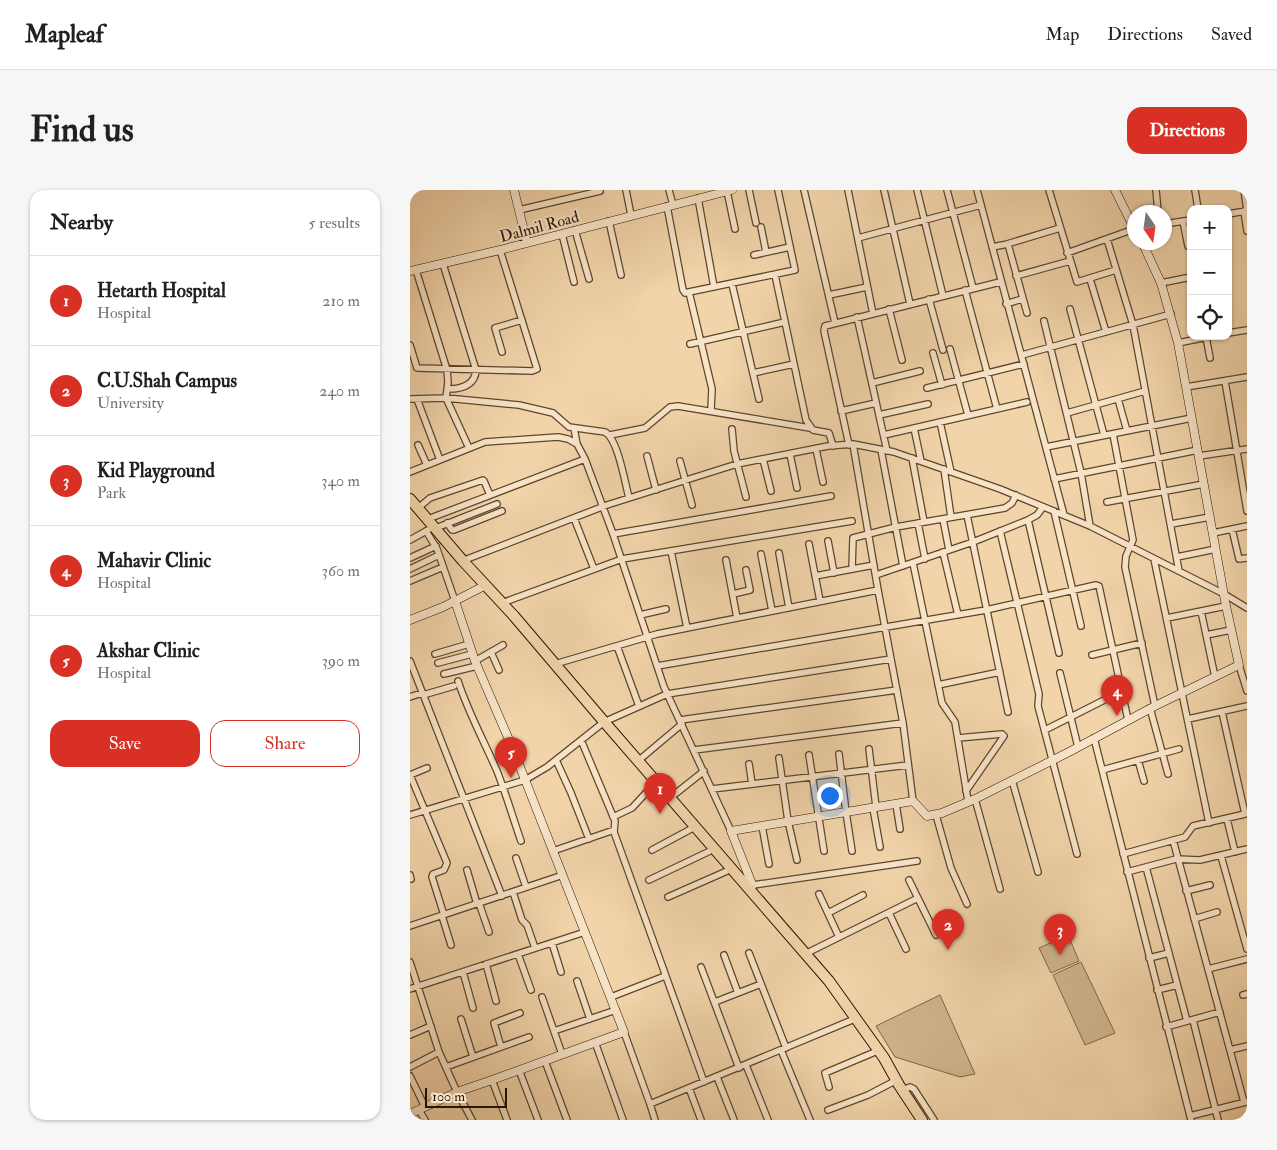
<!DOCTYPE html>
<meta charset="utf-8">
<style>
:root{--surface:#fff;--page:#f6f6f6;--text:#202124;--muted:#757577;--line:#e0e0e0;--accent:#d93025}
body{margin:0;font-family:"IM FELL Double Pica",serif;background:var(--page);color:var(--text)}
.controls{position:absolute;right:15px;top:15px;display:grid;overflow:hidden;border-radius:10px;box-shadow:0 1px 4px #0004}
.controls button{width:45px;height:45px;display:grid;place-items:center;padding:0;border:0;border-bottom:1px solid var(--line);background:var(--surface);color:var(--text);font:25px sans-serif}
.compass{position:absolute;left:717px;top:15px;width:45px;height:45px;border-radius:50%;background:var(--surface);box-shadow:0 1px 4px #0004;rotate:167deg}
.scale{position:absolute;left:15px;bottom:12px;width:82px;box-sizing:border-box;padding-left:5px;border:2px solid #2c1601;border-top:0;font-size:14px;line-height:18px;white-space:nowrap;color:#2c1601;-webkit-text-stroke:4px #f7e3c8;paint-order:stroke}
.you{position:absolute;left:419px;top:605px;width:18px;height:18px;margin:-12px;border:4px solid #fff;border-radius:50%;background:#1a73e8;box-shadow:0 0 0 8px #1a73e833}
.badge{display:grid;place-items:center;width:32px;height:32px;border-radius:50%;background:var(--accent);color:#fff;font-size:16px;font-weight:700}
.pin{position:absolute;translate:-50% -41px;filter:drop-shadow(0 1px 2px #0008)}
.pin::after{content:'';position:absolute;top:26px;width:18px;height:15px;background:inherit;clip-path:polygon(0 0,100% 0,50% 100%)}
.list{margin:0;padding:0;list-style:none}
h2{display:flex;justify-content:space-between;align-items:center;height:65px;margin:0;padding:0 20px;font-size:21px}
h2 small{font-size:16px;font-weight:400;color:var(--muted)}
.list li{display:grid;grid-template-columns:32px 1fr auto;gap:15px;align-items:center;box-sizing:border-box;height:90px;padding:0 20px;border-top:1px solid var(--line)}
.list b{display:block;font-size:19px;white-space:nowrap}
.list p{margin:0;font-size:16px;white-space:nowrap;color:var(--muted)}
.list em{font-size:16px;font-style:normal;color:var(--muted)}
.actions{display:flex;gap:10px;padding:15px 20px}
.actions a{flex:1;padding:11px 0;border:1px solid var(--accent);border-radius:15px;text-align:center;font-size:18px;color:var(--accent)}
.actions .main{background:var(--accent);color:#fff}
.icon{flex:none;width:28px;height:28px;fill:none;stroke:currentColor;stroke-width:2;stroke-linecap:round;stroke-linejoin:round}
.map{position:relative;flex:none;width:837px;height:930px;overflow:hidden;border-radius:15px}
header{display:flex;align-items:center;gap:30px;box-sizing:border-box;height:70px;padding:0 25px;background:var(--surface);border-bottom:1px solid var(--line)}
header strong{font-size:24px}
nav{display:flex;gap:28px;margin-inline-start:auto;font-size:18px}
.intro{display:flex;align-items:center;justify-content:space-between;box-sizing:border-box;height:120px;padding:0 30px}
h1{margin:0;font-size:35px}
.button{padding:12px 22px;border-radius:15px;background:var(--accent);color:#fff;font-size:18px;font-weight:700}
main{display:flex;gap:30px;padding:0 30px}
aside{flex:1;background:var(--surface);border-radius:15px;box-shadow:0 1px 4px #0004}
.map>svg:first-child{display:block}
</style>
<header>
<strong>Mapleaf</strong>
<nav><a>Map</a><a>Directions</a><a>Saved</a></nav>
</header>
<div class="intro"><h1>Find us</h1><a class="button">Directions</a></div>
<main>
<aside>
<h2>Nearby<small>5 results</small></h2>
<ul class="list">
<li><span class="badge">1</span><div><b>Hetarth Hospital</b><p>Hospital</p></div><em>210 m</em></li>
<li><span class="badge">2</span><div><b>C.U.Shah Campus</b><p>University</p></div><em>240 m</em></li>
<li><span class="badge">3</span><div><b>Kid Playground</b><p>Park</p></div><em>340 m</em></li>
<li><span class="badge">4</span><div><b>Mahavir Clinic</b><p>Hospital</p></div><em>360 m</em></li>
<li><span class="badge">5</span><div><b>Akshar Clinic</b><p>Hospital</p></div><em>390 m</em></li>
</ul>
<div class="actions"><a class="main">Save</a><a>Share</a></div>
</aside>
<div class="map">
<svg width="837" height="930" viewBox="0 0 837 930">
<rect width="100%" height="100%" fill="#f2d4aa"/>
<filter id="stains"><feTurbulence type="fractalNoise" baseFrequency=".004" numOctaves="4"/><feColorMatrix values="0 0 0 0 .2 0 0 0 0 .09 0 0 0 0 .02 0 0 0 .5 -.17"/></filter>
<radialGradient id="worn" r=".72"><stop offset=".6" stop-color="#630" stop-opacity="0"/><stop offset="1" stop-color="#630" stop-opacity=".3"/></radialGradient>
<path fill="#d0b48d" stroke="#7e6547" d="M658 745 669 771 641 783 629 758Z
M671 772 705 843 675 855 643 785Z
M530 805 565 884 550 887 485 867 466 836Z"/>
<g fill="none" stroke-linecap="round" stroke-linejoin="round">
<g stroke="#5e462b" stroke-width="8">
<path id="street" d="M216 0 221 25
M259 0 263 15
M339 0 346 33
M394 0 425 133
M438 0 463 124
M474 0 500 114
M507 0 533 106
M537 0 563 98
M567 0 654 325
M639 0 667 92 706 80
M746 0 748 22
M785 0 788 19
M834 0 837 20
M317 1 325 39
M288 8 304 97
M257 16 273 100 275 103 279 102 385 80 368 0
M109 20 190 1
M834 21 837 41
M818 24 836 21
M199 31 211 85
M773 31 778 56
M754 34 781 30
M351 37 356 62
M165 40 179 89
M152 44 164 92
M448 48 571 15
M697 49 723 135 769 381
M597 54 650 38
M582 57 598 54 617 123
M657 63 724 39
M344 65 380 57
M33 74 66 180C65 196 51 199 38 199
M6 80 37 180 38 192 36 208 59 258
M365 85 396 230 403 240 419 243 423 256
M606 86 660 71
M680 89 696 142
M751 93 781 87
M322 94 349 209
M555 100 587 219
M279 102 302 199 301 220
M419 105 457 97
M519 109 533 160
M596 114 612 109
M479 119 492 170
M660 119 694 245
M447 127 477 261
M634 131 671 283 680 336
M818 143 837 140
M796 147 800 168
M768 153 802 146
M280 154 375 132
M0 155 7 178 122 181 127 179 90 60
M540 159 558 225
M92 162 85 138 112 130
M523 163 532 195
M612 165 761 124
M343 183 384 174
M815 191 837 321
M462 193 510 181
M776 197 837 187
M517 198 614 174
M0 209 36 208 109 215 143 223 159 237 195 242C208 249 215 293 219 308
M7 209 30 270
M708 209 717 241
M431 221 466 213
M657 223 735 201
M469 225 518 214
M530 232 541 282
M164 238 167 254
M504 238 511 271
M322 239 324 261 336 307
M703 244 723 350 716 366 715 377 745 516
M200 245 235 238 260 217 268 216 400 238
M474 245 617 212
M443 254 468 400
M8 255 17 275
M439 255 414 141 415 136 590 92
M636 257 782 228
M406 259 413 292
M471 260 493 376
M380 264 387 298
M237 266 246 300
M789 266 837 259
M502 268 514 332
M353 269 361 301
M270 271 282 315
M534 279 541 327
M0 282 75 252 148 247 158 249 167 254 175 269 203 344 254 497 321 641
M644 289 788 260
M697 312 794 294
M8 318 20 308 73 290 74 291 80 305
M644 321 671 436
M557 325 598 522
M164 328 184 379
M18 329 175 269
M533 329 539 360
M618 330 649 463
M37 333 42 340H44L92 321
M508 333 515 369
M761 334 800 327
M26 338 87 314
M822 339 829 369 837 368
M16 341 27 359 45 411
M590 341 629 504 628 516 667 664
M803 343 837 336
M203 344 421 306
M0 350 18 340
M418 351 424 383
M399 354 410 411
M261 361 277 438
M533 362 548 425
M369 363 379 418
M351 364 362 421
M767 367 806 359
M0 368 26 356
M744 369 799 633
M316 370 327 428
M52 371 197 315 327 274 418 256 443 254 484 262 590 299 680 336 814 404 837 418
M503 373 532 513 545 532 558 611
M0 379 29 365
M442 379 443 348 486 337 595 318 602 313 606 305
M466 385 563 352 618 330 627 325 633 317
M405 386 464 375
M0 391 33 377
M323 404 340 400 336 380
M92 413 212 369 442 331
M791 421 805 487
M230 425 256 419
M757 428 816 416
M796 445 821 440
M207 456 229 516
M81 462 89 480
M25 464 59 454
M682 465 732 453
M0 471 92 706
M65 471 93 455
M28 473 62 464
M145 474 247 444 468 400 493 533 503 611
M829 475 837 501
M247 476 576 420 686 395 689 396 718 530
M650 483 668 557
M34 484 67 476
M48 491C58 522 74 551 87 581 96 604 103 628 111 651
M528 495 590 482
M13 505 44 496
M0 507 12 503
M740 518 758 584
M778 529 837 516
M270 530 487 500
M635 540 712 501
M548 548 592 544 594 546 556 601
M684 548 781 930
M171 550 205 631 204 642 294 892
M459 559 466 617
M284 560 493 533
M429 564 436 622 442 661
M399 565 414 661
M369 568 378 631 387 670
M146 570 161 603 179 649
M728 570 734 591
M228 571 272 534
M339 574 342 594
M692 580 769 559
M0 585 37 673 34 680 23 684 22 687 34 725
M0 585 17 578
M602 590 628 682
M302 599 498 575
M260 608 294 581
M565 609 590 699
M486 614 490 639
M463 618 470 657
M0 625 115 590 137 577 194 532 257 504 481 469
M526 625 541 678 557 714
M203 627 222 618 246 592
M817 629 825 662
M352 636 359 674
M763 650 834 912
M242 660 281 639
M143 661 204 640
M713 664 775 647 783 636 835 624 812 522
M811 666 837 759
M106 668 116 697
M736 677 777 831
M57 680 67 714
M717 682 766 669 790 670 837 659
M0 685 1 689
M239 690 300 661
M499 690 526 745
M343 695 507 671
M776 701 800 695
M103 702 112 730 117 735 125 758
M409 704 429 747
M258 707 317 681
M69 713 79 742
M418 723 453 705
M479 723 496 759
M32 726 41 755
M784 729 807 722
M0 736 153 685
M142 753 151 782
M339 763 376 858
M397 763 508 708
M108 764 121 800
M314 765 328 803
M739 768 759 763
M0 772 29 862 47 902 62 930
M76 774 86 811
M291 777 329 878
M798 779 837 769
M53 782 63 818
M167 791 180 829
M0 799 175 742
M747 800 767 795
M833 805 837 804
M132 807 152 864
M201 807 255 786
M305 812 351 794
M51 829 63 867
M783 830 808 930
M756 837 810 822
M144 841 206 820
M214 842 240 914 447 828
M0 845 21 836
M185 852 213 930
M91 857 84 833 110 823
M371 860 400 930
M820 860 837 856
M135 871 157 930
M336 875 358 930
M0 877 29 862
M36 877 119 847
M109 880 128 930
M0 886 15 917
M307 887 324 930
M82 890 97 930
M419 897 415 883 465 862
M279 898 291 930
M492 900 500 897 504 899 524 930
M240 914 245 930
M9 920 15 930
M418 920 458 905 485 891
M780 926 836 912"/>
</g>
<g stroke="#2c1601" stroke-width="9">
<path id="secondary" d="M104 0 117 53
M705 0 724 38
M0 81 90 60 322 0
M0 430 33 417 76 395
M338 697 342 696V694L321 641 503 611 517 626 532 623 565 609 659 562 745 516 829 475 816 416 768 153 751 93 732 52
M0 924 47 902 82 890 214 842 103 559 65 471 45 411"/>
</g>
<g stroke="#2c1601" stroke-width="12">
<path id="highway" d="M0 309 53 371 104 426 190 527 419 791 474 868 489 895 512 930"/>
</g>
<use href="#street" stroke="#f7e3c8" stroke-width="5.5"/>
<use href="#secondary" stroke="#f7e3c8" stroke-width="8"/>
<use href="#highway" stroke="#f2d4aa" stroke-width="10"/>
</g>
<g text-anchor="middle" stroke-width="4" stroke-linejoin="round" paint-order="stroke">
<g font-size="16" fill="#2c1601" stroke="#f7e3c8">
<text transform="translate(129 36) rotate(-15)" y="6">Dalmil Road</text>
</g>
</g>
<rect width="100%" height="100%" filter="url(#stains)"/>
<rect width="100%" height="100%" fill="url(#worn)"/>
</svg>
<div class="controls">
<button>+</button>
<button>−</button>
<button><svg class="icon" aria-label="locate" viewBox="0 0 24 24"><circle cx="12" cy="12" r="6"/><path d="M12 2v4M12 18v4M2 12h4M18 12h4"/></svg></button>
</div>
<svg class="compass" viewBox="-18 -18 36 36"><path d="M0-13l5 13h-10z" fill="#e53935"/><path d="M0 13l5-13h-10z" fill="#757577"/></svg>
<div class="scale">100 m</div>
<div class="you"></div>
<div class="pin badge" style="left:250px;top:624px">1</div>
<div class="pin badge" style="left:538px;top:760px">2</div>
<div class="pin badge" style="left:650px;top:765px">3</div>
<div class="pin badge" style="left:707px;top:526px">4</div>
<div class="pin badge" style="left:101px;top:588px">5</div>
</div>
</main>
